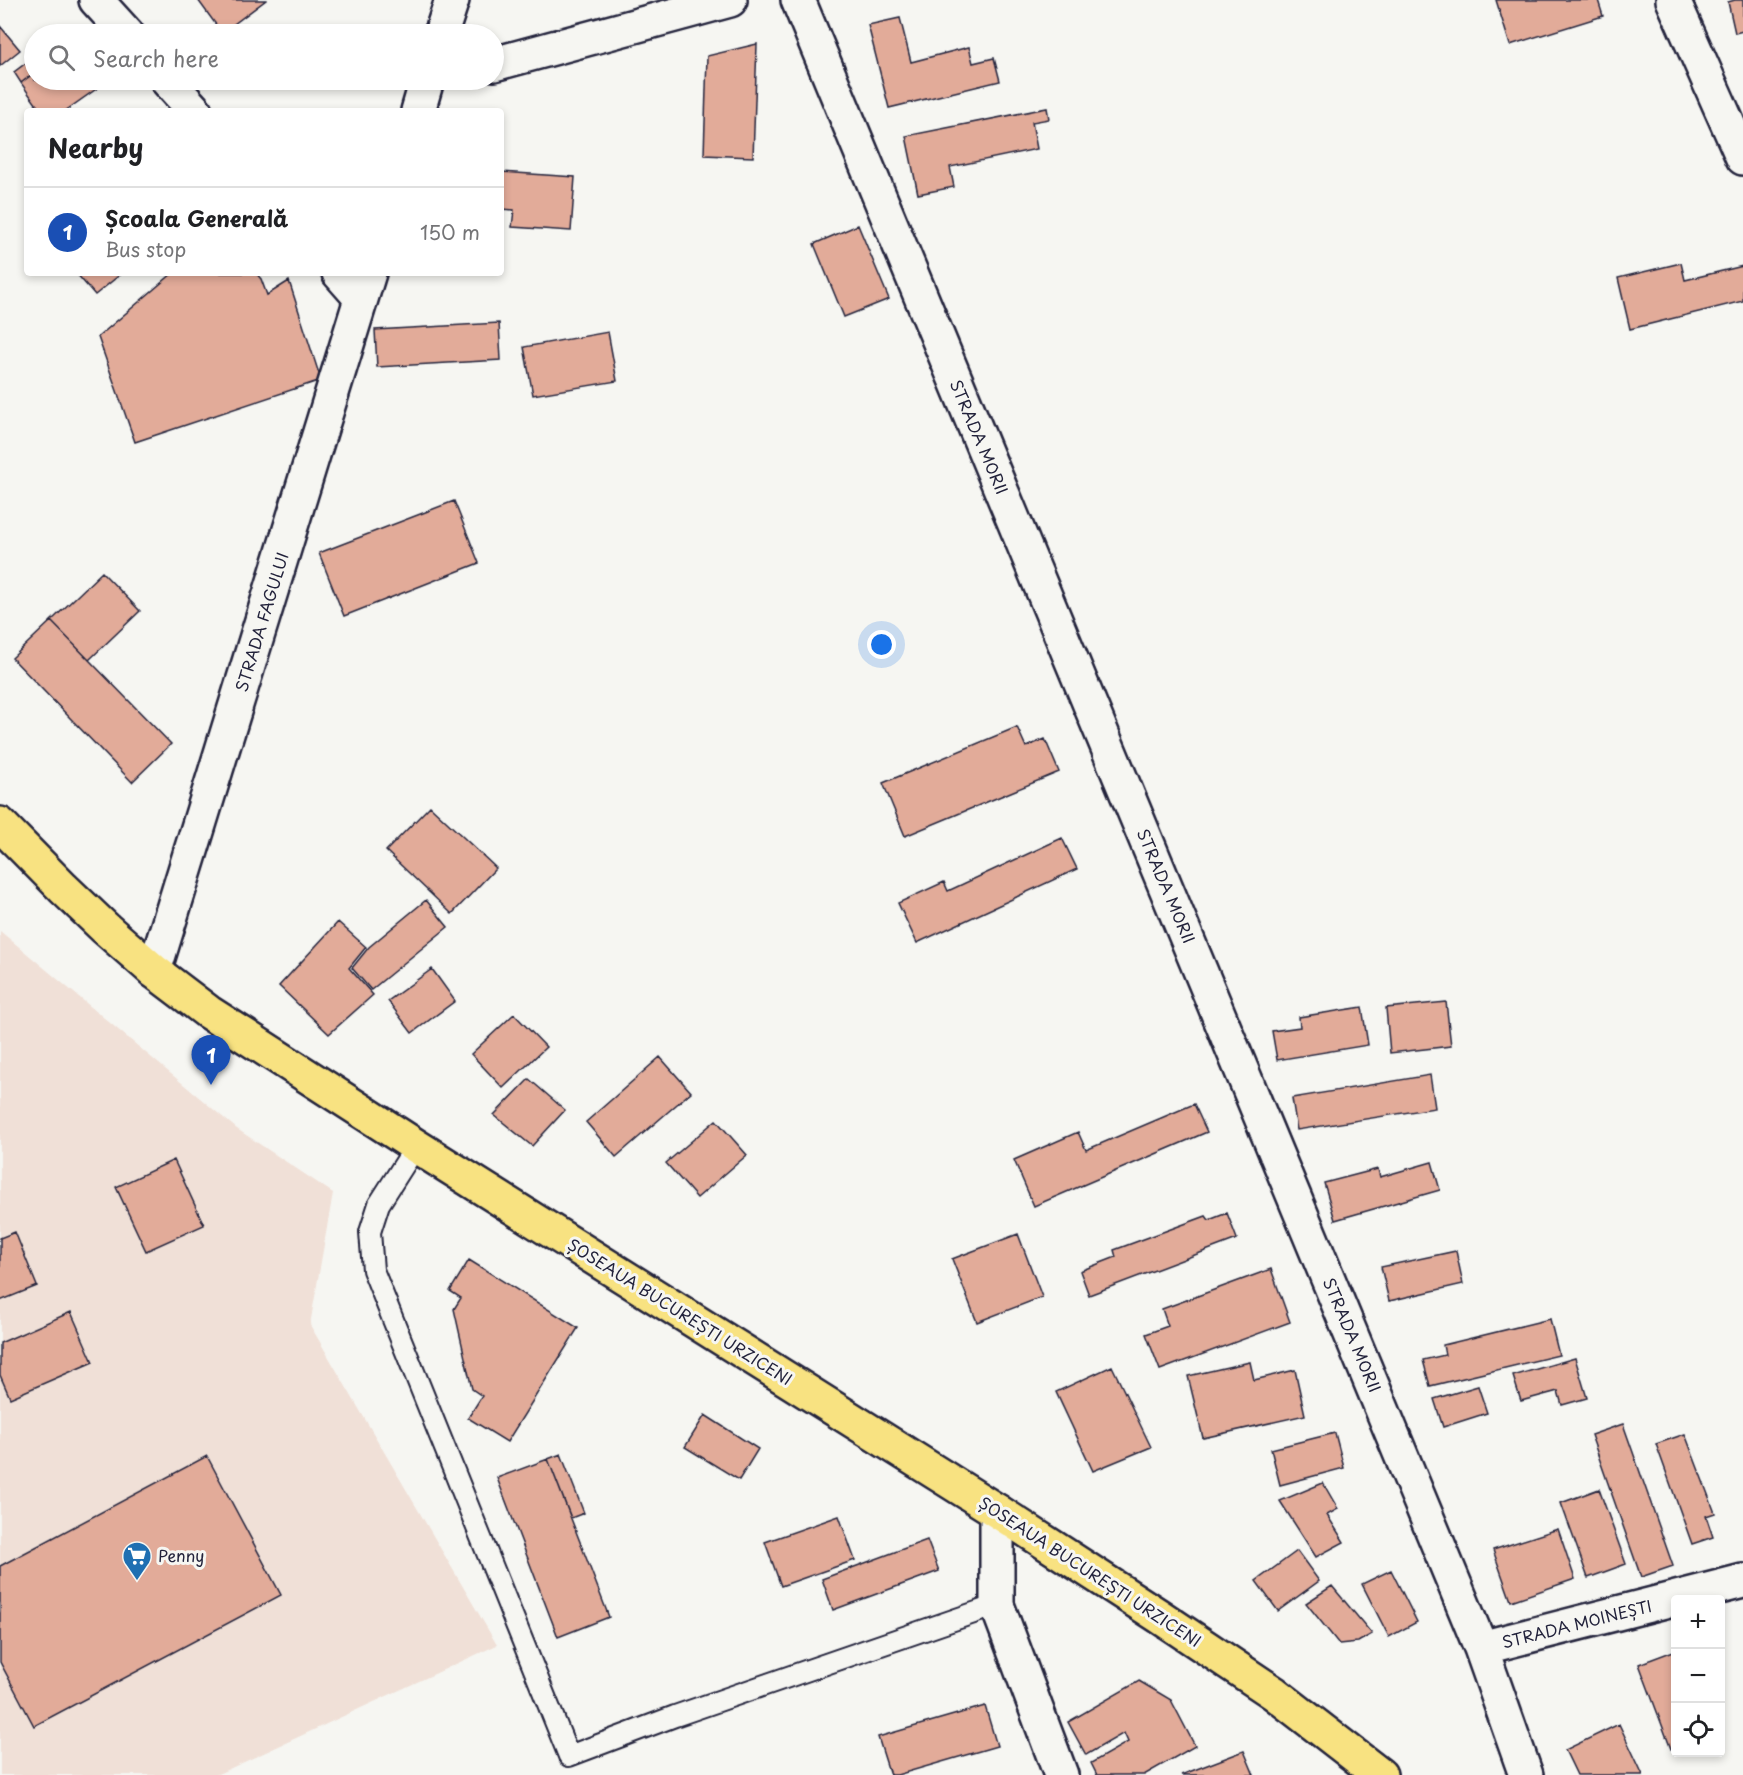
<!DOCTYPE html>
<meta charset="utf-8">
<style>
:root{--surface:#fff;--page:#f6f6f6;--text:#202124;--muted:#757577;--line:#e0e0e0;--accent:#ea580c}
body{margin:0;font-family:"Playpen Sans",sans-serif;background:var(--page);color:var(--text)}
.controls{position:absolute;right:18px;bottom:18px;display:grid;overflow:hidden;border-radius:6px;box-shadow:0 3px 9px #0003}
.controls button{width:54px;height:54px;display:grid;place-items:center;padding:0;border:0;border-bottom:2px solid var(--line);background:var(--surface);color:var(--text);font:30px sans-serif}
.you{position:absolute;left:882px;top:645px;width:21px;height:21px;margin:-15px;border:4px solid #fff;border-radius:50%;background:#1a73e8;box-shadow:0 0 0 9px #1a73e833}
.badge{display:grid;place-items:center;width:39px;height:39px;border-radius:50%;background:var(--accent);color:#fff;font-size:20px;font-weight:700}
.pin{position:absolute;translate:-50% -50px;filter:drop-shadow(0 2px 3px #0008)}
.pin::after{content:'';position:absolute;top:32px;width:21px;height:18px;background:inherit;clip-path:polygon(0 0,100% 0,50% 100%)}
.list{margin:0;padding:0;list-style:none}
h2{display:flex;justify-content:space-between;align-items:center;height:78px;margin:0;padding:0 24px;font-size:26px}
h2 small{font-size:20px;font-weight:400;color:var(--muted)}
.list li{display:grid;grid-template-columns:39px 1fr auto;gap:18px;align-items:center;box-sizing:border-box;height:90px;padding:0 24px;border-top:2px solid var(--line)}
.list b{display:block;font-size:22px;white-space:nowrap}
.list p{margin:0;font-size:20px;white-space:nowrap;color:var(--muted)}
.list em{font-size:20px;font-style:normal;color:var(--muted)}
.icon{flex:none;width:33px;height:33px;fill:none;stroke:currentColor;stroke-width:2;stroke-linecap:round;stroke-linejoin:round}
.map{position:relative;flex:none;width:1743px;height:1775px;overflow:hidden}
.search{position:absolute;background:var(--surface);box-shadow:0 3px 9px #0003;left:24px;top:24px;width:480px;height:66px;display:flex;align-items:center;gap:15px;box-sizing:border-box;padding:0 21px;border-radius:33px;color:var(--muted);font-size:22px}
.panel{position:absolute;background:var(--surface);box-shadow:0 3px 9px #0003;left:24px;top:108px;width:480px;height:168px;border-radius:6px}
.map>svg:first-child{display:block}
</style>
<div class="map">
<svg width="1743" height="1775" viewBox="0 0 1743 1775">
<rect width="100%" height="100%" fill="#f6f6f2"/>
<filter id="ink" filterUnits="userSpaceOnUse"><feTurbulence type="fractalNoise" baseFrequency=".0167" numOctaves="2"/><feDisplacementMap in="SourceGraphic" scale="12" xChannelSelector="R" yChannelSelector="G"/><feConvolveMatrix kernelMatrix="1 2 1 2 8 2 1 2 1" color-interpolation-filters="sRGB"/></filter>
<g filter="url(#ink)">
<path fill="#f0e0d7" d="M0 931 237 1129 333 1193 310 1325 497 1645 216 1775H0Z"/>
<path fill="#e2ab99" stroke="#22223b" stroke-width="1.5" d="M198 0H266L222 33Z
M1496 0H1598L1603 16 1510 45Z
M1735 0H1743V31L1735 33 1728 2Z
M900 18 911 62 969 47 973 63 994 58 1000 81 889 108 868 25Z
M0 26 20 50 0 66Z
M757 44 753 157 704 155 707 56Z
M34 57V73L21 83 14 72Z
M34 73V80H109L65 111H41L21 83Z
M1047 108 1049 119 1032 122 1037 149 950 167 954 187 918 194 906 136Z
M501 172 575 177 571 231 512 227 514 210 501 209Z
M858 225 889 299 844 317 814 244Z
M1681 263 1685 280 1743 266V301L1630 329 1618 278Z
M76 273H122L95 295Z
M173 273H256L261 279 267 295 289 281 321 380 135 442 98 337Z
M499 323 501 360 377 367 375 330Z
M608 332 617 381 533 395 524 347Z
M454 501 479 563 344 616 319 553Z
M102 572 140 611 89 660 51 621Z
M51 621 171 744 132 782 12 658Z
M1017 727 1026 747 1045 739 1059 772 905 836 883 783Z
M430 806 496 868 452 914 386 851Z
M1062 838 1077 869 917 943 898 903 944 882 948 891Z
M426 900 448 927 371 990 352 968 369 947Z
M338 922 366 947 349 968 373 995 329 1034 279 986Z
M432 969 455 1001 412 1033 388 1001Z
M1446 1002 1451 1046 1390 1053 1386 1008Z
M1362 1007 1368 1045 1277 1060 1272 1031 1300 1027 1299 1017Z
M514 1014 546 1047 503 1088 471 1054Z
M660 1057 691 1092 616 1157 586 1122Z
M1430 1075 1435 1108 1297 1130 1292 1098Z
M529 1079 565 1110 532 1146 494 1115Z
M1194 1104 1207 1132 1034 1206 1014 1160 1078 1132 1086 1150Z
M716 1120 747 1155 697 1198 666 1163Z
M174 1160 204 1225 146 1251 116 1187Z
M1432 1162 1440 1190 1335 1220 1324 1183 1378 1169 1380 1177Z
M1227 1213 1237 1239 1089 1295 1080 1271 1116 1257 1114 1250 1206 1216 1209 1220Z
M15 1232 37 1286 0 1301V1238Z
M1018 1234 1042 1297 977 1322 952 1259Z
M1456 1251 1463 1284 1389 1301 1381 1267Z
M469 1260 578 1328 507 1442 468 1418 482 1396 472 1389 454 1309 461 1298 450 1291Z
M1271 1269 1290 1322 1160 1370 1146 1334 1168 1326 1162 1309Z
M71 1312 93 1362 10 1398 0 1375V1343Z
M1550 1319 1559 1355 1430 1386 1423 1360 1445 1355 1443 1345Z
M1575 1358 1587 1398 1562 1405 1558 1391 1521 1401 1513 1376Z
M1250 1362 1254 1380 1295 1370 1305 1415 1203 1438 1188 1376Z
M1112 1366 1151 1447 1093 1471 1056 1392Z
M1478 1386 1487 1413 1443 1427 1434 1399Z
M705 1415 758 1449 739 1480 685 1447Z
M1623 1424 1673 1566 1641 1577 1591 1435Z
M1335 1433 1344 1468 1280 1485 1271 1449Z
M1685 1434 1715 1513 1706 1516 1713 1537 1692 1544 1656 1444Z
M561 1454 584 1513 571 1518 548 1459Z
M207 1456 281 1595 34 1726 0 1662V1566Z
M548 1459 609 1617 558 1637 497 1478Z
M1323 1483 1338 1509 1327 1515 1344 1542 1316 1557 1280 1501Z
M1599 1489 1626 1564 1588 1578 1561 1503Z
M839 1516 855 1560 781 1586 765 1542Z
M1558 1529 1575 1579 1511 1601 1493 1550Z
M927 1540 939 1571 833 1610 822 1579Z
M1297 1551 1319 1581 1278 1611 1256 1581Z
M1391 1570 1417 1622 1389 1637 1362 1584Z
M1332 1586 1372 1634 1358 1642 1339 1644 1306 1603Z
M1676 1650V1747L1671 1749 1639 1664Z
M1139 1681 1171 1700 1195 1746 1144 1775H1097L1091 1763 1128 1742 1124 1733 1086 1755 1068 1722Z
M985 1706 997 1746 897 1775H890L878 1737Z
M1619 1724 1643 1775H1577L1565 1750Z
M1244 1751 1254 1775H1181Z"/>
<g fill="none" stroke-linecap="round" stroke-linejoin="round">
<g stroke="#22223b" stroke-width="24">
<path id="service" d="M416 1146 379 1204 370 1232 373 1270 569 1756 675 1716 997 1605"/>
</g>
<g stroke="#22223b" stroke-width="38">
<path id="minor" d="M96 0 127 34
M798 0 1481 1648 1526 1775
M1673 0 1743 158
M441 34 452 0
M494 64 730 0
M167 80 195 111
M418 111 427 80
M339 273 361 298
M154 971 369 273
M997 1511V1605L1061 1775
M1481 1648 1743 1581"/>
</g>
<g stroke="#22223b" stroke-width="38">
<path id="trunk" d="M0 824 63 888 105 928 154 971 208 1012 416 1146 997 1511 1159 1616 1274 1693 1380 1775"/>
</g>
<use href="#service" stroke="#f6f6f2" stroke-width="20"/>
<use href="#minor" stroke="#f6f6f2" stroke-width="33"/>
<use href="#trunk" stroke="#f8e281" stroke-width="33"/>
</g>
</g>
<defs>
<g id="supermarket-pin" transform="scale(1.5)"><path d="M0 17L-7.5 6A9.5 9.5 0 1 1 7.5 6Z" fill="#1f6fb2" stroke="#f6f6f2"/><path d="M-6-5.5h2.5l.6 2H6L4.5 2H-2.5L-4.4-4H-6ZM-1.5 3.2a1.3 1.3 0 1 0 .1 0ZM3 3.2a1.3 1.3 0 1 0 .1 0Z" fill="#fff"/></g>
</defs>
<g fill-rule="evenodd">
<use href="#supermarket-pin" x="137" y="1556"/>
</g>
<g text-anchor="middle" stroke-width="6" stroke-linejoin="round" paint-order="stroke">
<g font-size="16" fill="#22223b" stroke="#f6f6f2">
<text transform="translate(979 437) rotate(67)" y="6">STRADA MORII</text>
<text transform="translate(262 622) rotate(-73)" y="6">STRADA FAGULUI</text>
<text transform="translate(1166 886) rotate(67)" y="6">STRADA MORII</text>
<text transform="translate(680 1312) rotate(32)" y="6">ȘOSEAUA BUCUREȘTI URZICENI</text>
<text transform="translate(1352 1335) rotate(67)" y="6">STRADA MORII</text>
<text transform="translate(1090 1572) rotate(33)" y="6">ȘOSEAUA BUCUREȘTI URZICENI</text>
<text transform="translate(1577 1624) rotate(-14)" y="6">STRADA MOINEȘTI</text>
</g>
<g font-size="16" fill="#22223b" stroke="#f6f6f2" text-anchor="start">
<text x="158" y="1562">Penny</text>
</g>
</g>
</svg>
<div class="controls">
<button>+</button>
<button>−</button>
<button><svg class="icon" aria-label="locate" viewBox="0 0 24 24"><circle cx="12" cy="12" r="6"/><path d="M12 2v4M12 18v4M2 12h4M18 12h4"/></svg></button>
</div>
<div class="you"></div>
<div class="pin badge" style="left:211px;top:1085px;background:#1a4fb4">1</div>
<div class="search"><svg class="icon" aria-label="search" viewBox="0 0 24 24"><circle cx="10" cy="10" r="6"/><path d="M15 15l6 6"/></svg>Search here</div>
<section class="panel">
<h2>Nearby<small></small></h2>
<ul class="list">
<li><span class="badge" style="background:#1a4fb4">1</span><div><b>Școala Generală</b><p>Bus stop</p></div><em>150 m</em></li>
</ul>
</section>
</div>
